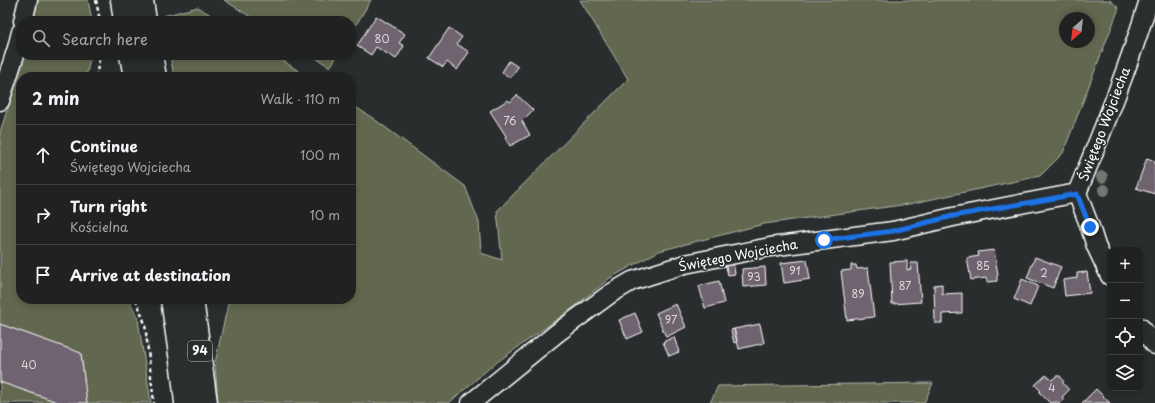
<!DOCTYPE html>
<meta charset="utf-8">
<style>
:root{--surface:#202222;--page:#282a2a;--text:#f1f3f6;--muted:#a2a4a5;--line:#3d3f40}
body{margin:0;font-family:"Playpen Sans",sans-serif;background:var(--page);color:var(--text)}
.controls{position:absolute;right:12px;bottom:12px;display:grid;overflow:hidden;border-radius:8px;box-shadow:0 2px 6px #0003}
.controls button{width:36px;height:36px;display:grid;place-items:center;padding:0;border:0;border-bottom:1px solid var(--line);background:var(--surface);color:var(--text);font:20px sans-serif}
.compass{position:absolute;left:1059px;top:12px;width:36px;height:36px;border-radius:50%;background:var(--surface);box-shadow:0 2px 6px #0003;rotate:208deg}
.stop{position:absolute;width:12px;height:12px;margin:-9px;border:3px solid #1a73e8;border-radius:50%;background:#fff}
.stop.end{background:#1a73e8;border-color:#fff;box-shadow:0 1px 4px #0008}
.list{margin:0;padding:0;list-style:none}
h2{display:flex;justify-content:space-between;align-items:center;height:52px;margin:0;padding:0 16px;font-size:17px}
h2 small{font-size:13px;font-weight:400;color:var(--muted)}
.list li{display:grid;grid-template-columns:26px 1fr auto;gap:12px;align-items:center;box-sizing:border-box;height:60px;padding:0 16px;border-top:1px solid var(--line)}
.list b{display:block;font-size:15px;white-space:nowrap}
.list p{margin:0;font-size:13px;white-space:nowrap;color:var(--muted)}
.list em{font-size:13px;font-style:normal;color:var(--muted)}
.icon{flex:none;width:22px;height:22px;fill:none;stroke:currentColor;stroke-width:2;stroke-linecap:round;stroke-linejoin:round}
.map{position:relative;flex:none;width:1155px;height:403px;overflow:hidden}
.search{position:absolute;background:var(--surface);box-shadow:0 2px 6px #0003;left:16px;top:16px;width:340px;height:44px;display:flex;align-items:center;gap:10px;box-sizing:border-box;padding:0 14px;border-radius:16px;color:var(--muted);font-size:15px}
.panel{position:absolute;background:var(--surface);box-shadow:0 2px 6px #0003;left:16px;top:72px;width:340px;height:232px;border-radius:16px}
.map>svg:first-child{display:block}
</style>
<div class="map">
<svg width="1155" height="403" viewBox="0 0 1155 403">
<rect width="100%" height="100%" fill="#2a2d2e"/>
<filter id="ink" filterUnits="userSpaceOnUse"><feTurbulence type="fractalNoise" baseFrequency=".025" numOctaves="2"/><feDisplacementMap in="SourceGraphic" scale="8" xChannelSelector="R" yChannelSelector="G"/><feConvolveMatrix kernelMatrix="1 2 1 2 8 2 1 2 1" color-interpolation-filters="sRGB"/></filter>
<g filter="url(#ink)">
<path fill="#62684f" stroke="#b0b4a7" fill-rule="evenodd" d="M34 0H88L92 21H31Z
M224 0H371L351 33V21H257Z
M580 0H1110L1119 8 1063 153 1040 176 909 204 764 224 659 251 610 278 573 308 493 365 449 403H218L215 363 229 299H351V104L374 119 465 186 479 222 481 253 502 260 497 211 628 79ZM1065 18H1089V42H1065Z
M198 7 220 21H164L163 16Z
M25 55H91L86 77H21V299H129L138 319 151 403H0V132Z
M170 55H274L308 77H174Z
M311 55H338L330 67Z
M933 383 924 403H710L718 386Z"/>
<path fill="#706370" stroke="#fff" d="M376 16 405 34 399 43 404 46 396 59 376 47 371 55 357 46Z
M449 28 462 37 457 44 469 52 457 70 447 62 443 67 429 58Z
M509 61 518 67 510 78 502 72Z
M517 95 533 110 522 121 530 135 510 146 505 138 506 136 490 111 508 100 510 102Z
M1147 158 1155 161V194L1136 188Z
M994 250 998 275 997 276V281L987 282 986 278 971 280 967 258 979 256 978 252Z
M1035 257 1061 267 1053 288 1027 278Z
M807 260 810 279 784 283 781 263Z
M733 261 735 274 728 275 725 263Z
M907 261V270L911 269 910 263H918L921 302 892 304 890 262Z
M851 265H856L857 269 868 268 874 317 847 320 841 271 851 270Z
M765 267 766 285 743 287 742 269Z
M1087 272 1090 293 1065 296 1063 280 1077 278V273Z
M1022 279 1038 286 1030 306 1014 299Z
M719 281 724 303 705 308 699 286Z
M942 284V294L962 293V313L942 314V323H935L934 285Z
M676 304 686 327 666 337 656 313Z
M635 313 643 332 627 339 619 320Z
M0 324 81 353 87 403H60L0 382Z
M760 324 764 343 739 349 734 329Z
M734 329 737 342 734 343 731 330Z
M674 337 679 352 669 356 663 342Z
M1046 375 1052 380 1056 376H1060L1063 380V383L1069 390 1062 397 1064 399 1059 403 1057 402 1050 403 1039 392 1041 391 1035 385Z
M1096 389 1110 403H1082Z"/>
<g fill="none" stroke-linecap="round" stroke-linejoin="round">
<g stroke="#fff" stroke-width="21">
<path id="minor" d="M23 21 28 0
M0 101 17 48 21 32
M1077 193C1103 130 1129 66 1149 0
M1077 193 1090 227 1096 246 1110 276
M1140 327 1155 345
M471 403 557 333 610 294 632 281 685 264 770 247 893 231 953 217 1077 193"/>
</g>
<g stroke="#fff" stroke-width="25">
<path id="major" d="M122 0 125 21
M142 0 145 21
M131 55 135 77
M151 55 155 77
M172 299 183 375 186 403
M192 299 206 403"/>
</g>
<path stroke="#fff" stroke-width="2.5" stroke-dasharray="4 3" stroke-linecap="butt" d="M96 0 100 21
M96 77 100 55
M136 299 145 324 154 403"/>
<use href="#minor" stroke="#2a2d2e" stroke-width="18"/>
<use href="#major" stroke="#2a2d2e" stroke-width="22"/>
</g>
<g fill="#747771">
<circle cx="1102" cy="177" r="6"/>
<circle cx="1104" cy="190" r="6"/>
</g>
</g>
<g fill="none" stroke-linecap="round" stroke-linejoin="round" filter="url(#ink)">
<path stroke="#1a73e8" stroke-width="5" d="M824 240 893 231 953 216 1077 194 1090 227"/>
</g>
<g text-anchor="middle" stroke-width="3" stroke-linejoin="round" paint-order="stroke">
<g font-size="11" fill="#dbd8db">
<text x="382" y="43">80</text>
<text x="510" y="125">76</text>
<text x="983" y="270">85</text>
<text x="795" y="275">91</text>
<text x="1044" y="277">2</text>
<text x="754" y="281">93</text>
<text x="905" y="290">87</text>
<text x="858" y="298">89</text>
<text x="671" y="324">97</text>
<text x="29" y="369">40</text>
<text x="1052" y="392">4</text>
</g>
<rect fill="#2a2d2e" stroke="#bfc0c0" stroke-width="1" x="188" y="341" width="24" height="20" rx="3"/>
<g font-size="12" font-weight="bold" fill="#fff">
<text x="200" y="355">94</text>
</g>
<g font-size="13" fill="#fff" stroke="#2a2d2e">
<text transform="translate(1104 124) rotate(-69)" y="5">Świętego Wojciecha</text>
<text transform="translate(738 255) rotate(-11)" y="5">Świętego Wojciecha</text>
</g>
</g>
</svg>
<div class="controls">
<button>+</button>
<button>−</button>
<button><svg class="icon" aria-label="locate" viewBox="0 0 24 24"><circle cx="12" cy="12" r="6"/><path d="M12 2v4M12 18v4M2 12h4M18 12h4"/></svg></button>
<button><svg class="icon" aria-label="layers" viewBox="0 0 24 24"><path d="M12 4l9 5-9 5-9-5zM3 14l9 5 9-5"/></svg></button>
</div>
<svg class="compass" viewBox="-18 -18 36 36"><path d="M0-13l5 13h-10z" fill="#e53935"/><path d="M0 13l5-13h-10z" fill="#a2a4a5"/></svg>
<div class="stop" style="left:824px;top:240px"></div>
<div class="stop end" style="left:1090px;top:227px"></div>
<div class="search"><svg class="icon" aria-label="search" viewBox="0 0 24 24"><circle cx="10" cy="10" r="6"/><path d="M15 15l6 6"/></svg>Search here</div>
<section class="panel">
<h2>2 min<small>Walk · 110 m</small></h2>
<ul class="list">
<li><svg class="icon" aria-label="ahead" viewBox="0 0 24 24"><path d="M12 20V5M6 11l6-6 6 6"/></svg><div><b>Continue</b><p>Świętego Wojciecha</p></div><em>100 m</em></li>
<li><svg class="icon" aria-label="right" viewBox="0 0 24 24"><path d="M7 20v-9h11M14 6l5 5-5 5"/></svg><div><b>Turn right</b><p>Kościelna</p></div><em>10 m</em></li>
<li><svg class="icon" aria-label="arrive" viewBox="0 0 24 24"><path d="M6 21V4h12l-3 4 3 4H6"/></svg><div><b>Arrive at destination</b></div></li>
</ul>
</section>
</div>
